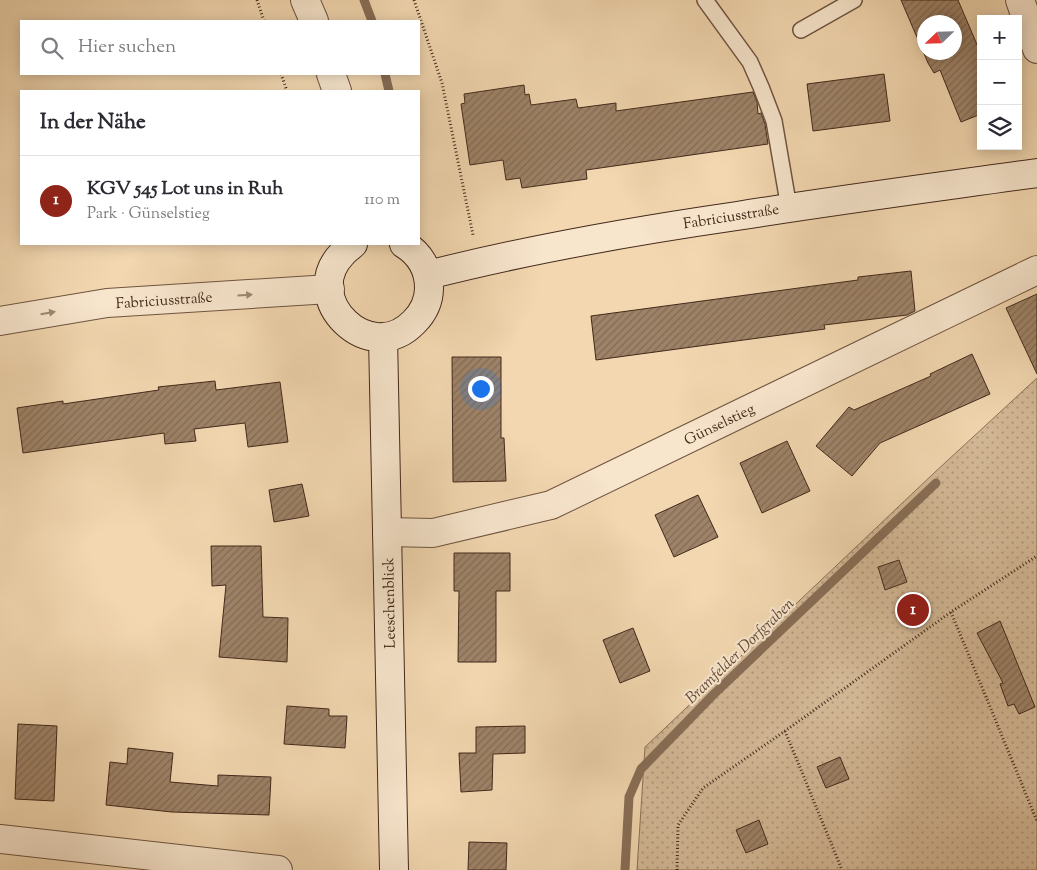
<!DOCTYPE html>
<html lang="de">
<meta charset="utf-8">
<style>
:root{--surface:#fff;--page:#f2f2f3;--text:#2b2b33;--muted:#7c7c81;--line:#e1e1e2;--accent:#8f2418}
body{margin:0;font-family:"Sorts Mill Goudy",serif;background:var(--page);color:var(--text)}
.controls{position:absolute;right:15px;top:15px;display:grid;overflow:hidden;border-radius:0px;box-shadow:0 2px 12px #0003}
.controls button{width:45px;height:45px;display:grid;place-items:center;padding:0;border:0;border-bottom:1px solid var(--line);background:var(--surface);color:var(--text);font:25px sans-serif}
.compass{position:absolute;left:917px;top:15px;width:45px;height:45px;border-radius:50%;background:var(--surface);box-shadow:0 2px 12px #0003;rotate:247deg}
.you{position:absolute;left:480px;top:388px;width:18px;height:18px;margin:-12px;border:4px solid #fff;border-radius:50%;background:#1a73e8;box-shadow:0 0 0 8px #1a73e833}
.badge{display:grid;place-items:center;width:32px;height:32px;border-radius:50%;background:var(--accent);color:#fff;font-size:16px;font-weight:700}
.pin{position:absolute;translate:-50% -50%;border:2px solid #fff;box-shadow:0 1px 5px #0006}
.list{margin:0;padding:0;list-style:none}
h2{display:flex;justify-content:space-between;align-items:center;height:65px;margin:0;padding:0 20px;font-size:21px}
h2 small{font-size:16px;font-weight:400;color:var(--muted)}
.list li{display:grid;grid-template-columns:32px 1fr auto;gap:15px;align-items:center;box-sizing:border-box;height:90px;padding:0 20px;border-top:1px solid var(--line)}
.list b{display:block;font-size:19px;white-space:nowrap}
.list p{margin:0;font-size:16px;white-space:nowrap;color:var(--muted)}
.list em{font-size:16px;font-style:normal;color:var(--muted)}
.icon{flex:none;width:28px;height:28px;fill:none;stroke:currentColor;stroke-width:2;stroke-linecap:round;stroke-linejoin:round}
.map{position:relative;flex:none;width:1037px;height:870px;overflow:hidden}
.search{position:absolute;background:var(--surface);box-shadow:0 2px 12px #0003;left:20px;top:20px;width:400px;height:55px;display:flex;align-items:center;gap:12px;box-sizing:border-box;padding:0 18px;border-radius:0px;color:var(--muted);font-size:19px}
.panel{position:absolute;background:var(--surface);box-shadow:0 2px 12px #0003;left:20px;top:90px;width:400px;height:155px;border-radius:0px}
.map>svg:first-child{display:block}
</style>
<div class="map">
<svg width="1037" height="870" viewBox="0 0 1037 870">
<defs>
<pattern id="garden-dots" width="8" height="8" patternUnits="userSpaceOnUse" patternTransform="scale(1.25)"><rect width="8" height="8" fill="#d4b997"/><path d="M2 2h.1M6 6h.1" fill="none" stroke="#ae967a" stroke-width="1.8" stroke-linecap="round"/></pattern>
<pattern id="building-hatch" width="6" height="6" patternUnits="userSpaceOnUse" patternTransform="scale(1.25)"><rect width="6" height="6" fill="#9e8368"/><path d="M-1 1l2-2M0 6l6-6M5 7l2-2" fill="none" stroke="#826b55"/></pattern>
</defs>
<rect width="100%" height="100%" fill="#f2d7b0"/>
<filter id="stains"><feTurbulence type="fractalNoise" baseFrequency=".004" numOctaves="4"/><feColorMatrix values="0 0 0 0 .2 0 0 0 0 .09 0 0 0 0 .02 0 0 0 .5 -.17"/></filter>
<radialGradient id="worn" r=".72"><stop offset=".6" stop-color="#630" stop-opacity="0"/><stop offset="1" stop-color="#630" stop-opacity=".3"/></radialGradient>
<path fill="url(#garden-dots)" stroke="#8c7159" d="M1037 378V870H637L645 747 934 473Z"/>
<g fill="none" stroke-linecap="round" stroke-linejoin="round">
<path stroke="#886e56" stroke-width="9" d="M364 0 372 21
M385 74 389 91
M625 870 629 797 641 769 714 694 936 483"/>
</g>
<path fill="url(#building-hatch)" stroke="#43291b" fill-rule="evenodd" d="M901 0H958L981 54V114L961 122 940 70 934 73 928 63ZM924 22H954V52H924Z
M884 74 890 121 813 131 807 84Z
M524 85 525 95 529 94 531 105 576 99 578 108 616 103V111L753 92 757 102 758 114 761 113 765 124 768 144 586 170 587 179 522 188 520 178 506 180 503 160 470 165 461 104 465 103 464 94Z
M911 271 915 311 907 315 824 325 825 329 596 360 591 316 858 280V277Z
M1037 294V374L1006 308Z
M972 354 990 394 880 443 852 476 816 446 849 407 854 410 931 376 930 374Z
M452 357H501V438H504L506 481 453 482Z
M215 381 216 390 280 382 288 442 248 447 245 423 194 429 196 441 165 444 164 433 23 453 17 408 63 401V404L159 390 158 387Z
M787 441 810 491 762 513 740 463Z
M302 484 309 516 274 522 269 490Z
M698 495 718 537 674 557 655 515Z
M211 546H261L263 617 288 618 287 662 219 657 226 585 212 586Z
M454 553H510V591H496V662H458L459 591H454Z
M899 560 907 582 885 590 878 567Z
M1000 621 1035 707 1019 714 1014 704 1008 706 1000 684 1003 683 977 633Z
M633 628 650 671 620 683 603 640Z
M287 706 329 709V716H347L345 748 284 744Z
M18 724 57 726 54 801 15 799Z
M525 726V753L493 754 492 790 461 792 459 753H476V727Z
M128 748 173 753 170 782 218 786V775L271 777 269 815 172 812 106 805 110 762 127 764Z
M840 757 849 779 826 788 817 767Z
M759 820 768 844 746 853 736 830Z
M469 842 507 843 506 870H468Z"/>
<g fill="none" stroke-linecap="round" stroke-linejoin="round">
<g stroke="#6f5440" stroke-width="18">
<path id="lane" d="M705 0 750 62 761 87 774 121 789 208
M801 30 854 0"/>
</g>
<g stroke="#6f5440" stroke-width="30">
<path id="street" d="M305 0 314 21
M1020 0 1037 49
M331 74 337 91
M0 321 107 303 330 289
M387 532 433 533 551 505 1037 270
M0 839 278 870"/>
</g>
<g stroke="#43291b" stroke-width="30">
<path id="secondary" d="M353 244C350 247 345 250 342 254 299 299 370 368 414 322 423 313 429 301 429 288 429 269 420 254 404 244
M428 275C530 249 633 231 737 216 837 200 937 187 1037 173
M383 337 394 870"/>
</g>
<path stroke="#43291b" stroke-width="3" stroke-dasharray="1 2.5" stroke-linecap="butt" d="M257 0 264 21
M414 0 442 83 473 235
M281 74 287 91
M951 612 1037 821
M785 731 842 870
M677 870 678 825 703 788 785 731 951 612 1037 556"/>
<use href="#lane" stroke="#f7e5cc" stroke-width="15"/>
<use href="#street" stroke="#f7e5cc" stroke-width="28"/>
<use href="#secondary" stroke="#f7e5cc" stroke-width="28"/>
</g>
<defs><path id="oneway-solid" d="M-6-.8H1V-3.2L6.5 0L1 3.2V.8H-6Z" transform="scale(1.25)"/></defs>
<g fill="#9d8774">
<use href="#oneway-solid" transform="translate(245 295) rotate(-4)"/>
<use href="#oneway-solid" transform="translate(48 313) rotate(-10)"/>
</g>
<g text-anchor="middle" stroke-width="4.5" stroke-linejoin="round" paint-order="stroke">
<g font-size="15" fill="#43291b" stroke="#f7e5cc">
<text transform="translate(731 216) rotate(-9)" y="5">Fabriciusstraße</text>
<text transform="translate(164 300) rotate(-4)" y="5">Fabriciusstraße</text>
<text transform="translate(719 424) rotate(-26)" y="5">Günselstieg</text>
<text transform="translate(389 603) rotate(-91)" y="5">Leeschenblick</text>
</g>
<g font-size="16" font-style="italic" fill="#604634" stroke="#f7e5cc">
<text transform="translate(739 650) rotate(-44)" y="6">Bramfelder Dorfgraben</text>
</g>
</g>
<rect width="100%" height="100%" filter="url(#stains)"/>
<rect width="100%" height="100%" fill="url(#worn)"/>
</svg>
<div class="controls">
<button>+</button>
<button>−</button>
<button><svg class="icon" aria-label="layers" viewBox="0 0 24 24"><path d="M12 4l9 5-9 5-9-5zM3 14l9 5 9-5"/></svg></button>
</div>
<svg class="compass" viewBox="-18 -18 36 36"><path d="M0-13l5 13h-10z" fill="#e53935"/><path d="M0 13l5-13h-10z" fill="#7c7c81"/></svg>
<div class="you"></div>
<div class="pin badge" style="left:913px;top:610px">1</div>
<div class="search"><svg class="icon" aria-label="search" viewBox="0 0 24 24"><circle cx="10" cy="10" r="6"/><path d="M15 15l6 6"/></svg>Hier suchen</div>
<section class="panel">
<h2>In der Nähe<small></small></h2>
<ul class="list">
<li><span class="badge">1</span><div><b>KGV 545 Lot uns in Ruh</b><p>Park · Günselstieg</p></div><em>110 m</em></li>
</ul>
</section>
</div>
